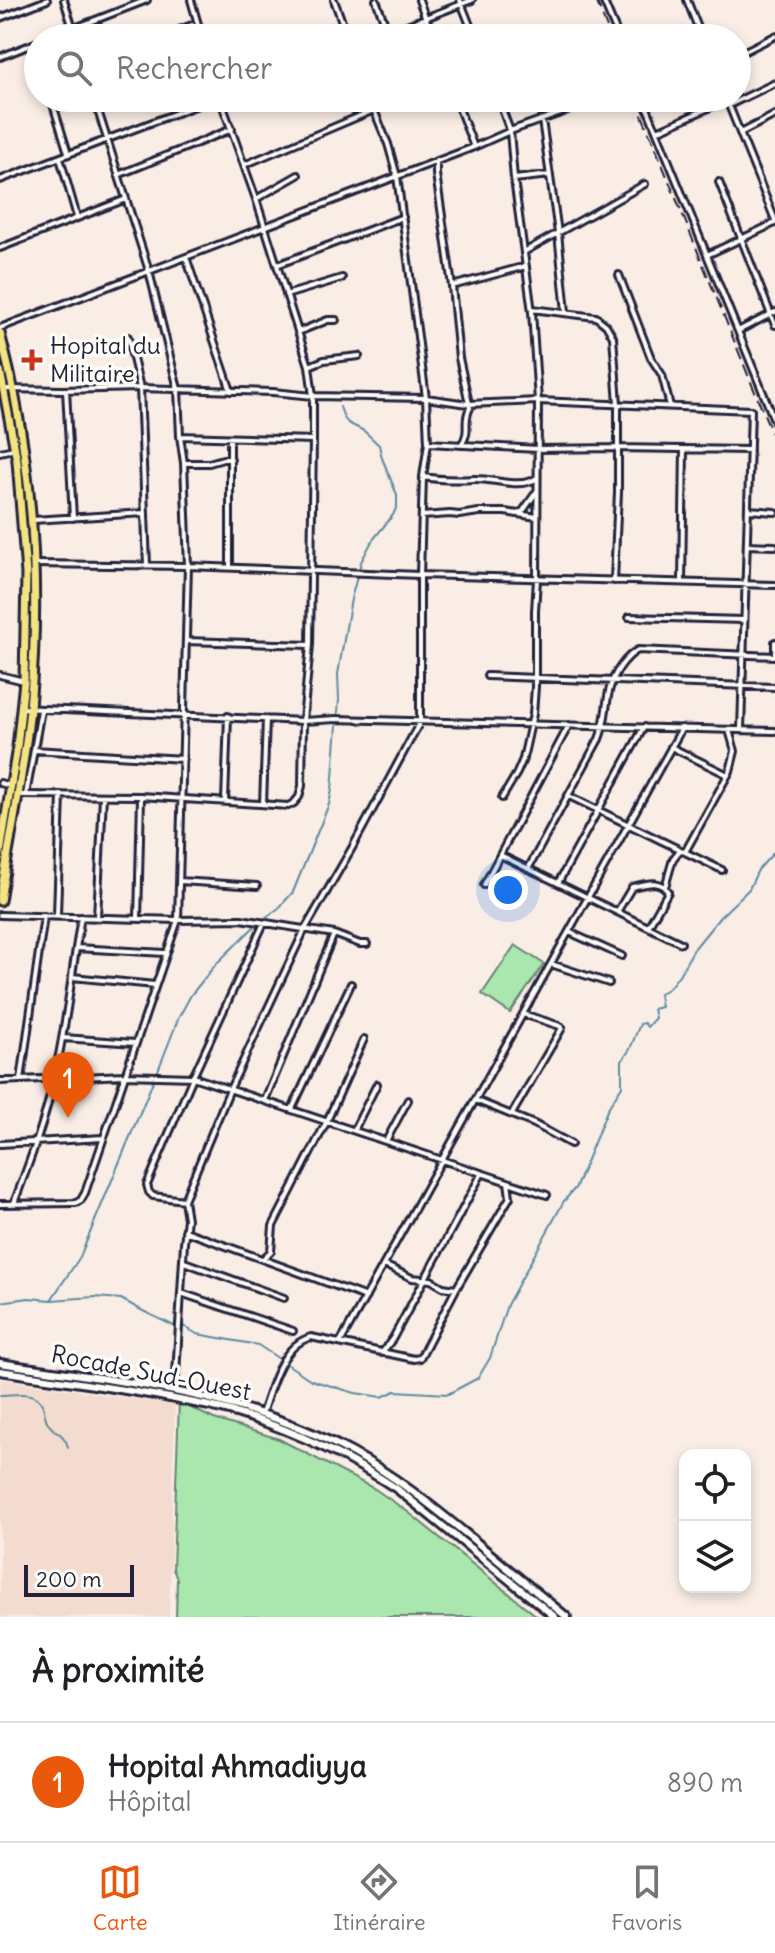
<!DOCTYPE html>
<html lang="fr">
<meta charset="utf-8">
<style>
:root{--surface:#fff;--page:#f6f6f6;--text:#202124;--muted:#757577;--line:#e0e0e0;--accent:#ea580c}
body{margin:0;font-family:Delius,sans-serif;background:var(--page);color:var(--text)}
.controls{position:absolute;right:24px;bottom:24px;display:grid;overflow:hidden;border-radius:16px;box-shadow:0 4px 12px #0003}
.controls button{width:72px;height:72px;display:grid;place-items:center;padding:0;border:0;border-bottom:2px solid var(--line);background:var(--surface);color:var(--text);font:40px sans-serif}
.scale{position:absolute;left:24px;bottom:20px;width:110px;box-sizing:border-box;padding-left:8px;border:4px solid #22223b;border-top:0;font-size:22px;line-height:28px;white-space:nowrap;color:#22223b;-webkit-text-stroke:6px #fdfcf7;paint-order:stroke}
.you{position:absolute;left:508px;top:890px;width:28px;height:28px;margin:-20px;border:6px solid #fff;border-radius:50%;background:#1a73e8;box-shadow:0 0 0 12px #1a73e833}
.badge{display:grid;place-items:center;width:52px;height:52px;border-radius:50%;background:var(--accent);color:#fff;font-size:26px;font-weight:700}
.pin{position:absolute;translate:-50% -66px;filter:drop-shadow(0 2px 4px #0008)}
.pin::after{content:'';position:absolute;top:42px;width:28px;height:24px;background:inherit;clip-path:polygon(0 0,100% 0,50% 100%)}
.list{margin:0;padding:0;list-style:none}
h2{display:flex;justify-content:space-between;align-items:center;height:104px;margin:0;padding:0 32px;font-size:34px}
h2 small{font-size:26px;font-weight:400;color:var(--muted)}
.list li{display:grid;grid-template-columns:52px 1fr auto;gap:24px;align-items:center;box-sizing:border-box;height:120px;padding:0 32px;border-top:2px solid var(--line)}
.list b{display:block;font-size:30px;white-space:nowrap}
.list p{margin:0;font-size:26px;white-space:nowrap;color:var(--muted)}
.list em{font-size:26px;font-style:normal;color:var(--muted)}
.icon{flex:none;width:44px;height:44px;fill:none;stroke:currentColor;stroke-width:2;stroke-linecap:round;stroke-linejoin:round}
.map{position:relative;flex:none;width:775px;height:1617px;overflow:hidden}
.search{position:absolute;background:var(--surface);box-shadow:0 4px 12px #0003;left:24px;right:24px;top:24px;height:88px;display:flex;align-items:center;gap:20px;box-sizing:border-box;padding:0 28px;border-radius:44px;color:var(--muted);font-size:30px}
.sheet{height:224px;background:var(--surface)}
nav{display:flex;justify-content:space-around;align-items:center;box-sizing:border-box;height:112px;border-top:2px solid var(--line);background:var(--surface);font-size:22px;color:var(--muted)}
nav a{display:grid;justify-items:center;gap:4px}
nav .on{color:var(--accent)}
.map>svg:first-child{display:block}
</style>
<div class="map">
<svg width="775" height="1617" viewBox="0 0 775 1617">
<rect width="100%" height="100%" fill="#f9ede5"/>
<filter id="ink" filterUnits="userSpaceOnUse"><feTurbulence type="fractalNoise" baseFrequency=".0125" numOctaves="2"/><feDisplacementMap in="SourceGraphic" scale="16" xChannelSelector="R" yChannelSelector="G"/><feConvolveMatrix kernelMatrix="1 2 1 2 8 2 1 2 1" color-interpolation-filters="sRGB"/></filter>
<g filter="url(#ink)">
<path fill="#f4dbcf" d="M0 1379 175 1405 169 1617H0Z"/>
<path fill="#a9e7ae" stroke="#668474" stroke-width="2" d="M515 945 544 964 510 1013 482 994Z
M179 1402 214 1419 279 1439 375 1489 408 1512 538 1617H176L177 1579 173 1569Z"/>
<g fill="none" stroke-linecap="round" stroke-linejoin="round">
<path stroke="#5d8ca0" stroke-width="2" d="M157 1073 179 1017 191 995 216 964 259 922 279 908 293 892 329 804 332 790 339 699 338 674 351 599 361 562 372 541 393 515 397 506V495L382 458 379 445 364 431 348 423 344 418 340 407
M51 1300 80 1257 154 1079
M0 1302 29 1298 51 1300 95 1297 121 1299 143 1311 174 1326 185 1327 197 1334 258 1345 311 1380 355 1393 382 1397 395 1391 448 1394 478 1378 490 1358 507 1305 564 1201 576 1187 608 1108 622 1086V1061L630 1049 640 1024 644 1023 647 1027 655 1018 653 1009 661 1007 659 994 669 988 679 975 694 949 720 917 749 889 758 870 775 851
M0 1395C14 1395 35 1389 42 1404 45 1410 44 1417 48 1423 54 1434 63 1430 68 1447"/>
<g stroke="#22223b" stroke-width="10">
<path id="minor" d="M64 0 76 38
M191 0 202 38
M334 0 348 38
M376 0 388 32
M419 0 433 38
M460 0 475 38
M603 0 619 38
M687 0 702 38
M0 18 47 0
M49 38 147 0
M160 38 192 25
M373 38 472 0
M34 44 38 57
M737 55 775 36
M0 57 38 42
M51 98 68 153
M455 98 474 147
M498 98 510 131 514 179 532 312 538 401 537 579 535 611V687L533 714 523 759 517 773 502 798
M643 98 775 422
M726 98 775 220
M729 105 775 83
M542 120 558 233 566 312
M657 131 727 100
M740 133 775 115
M60 158 77 217
M436 161V174L452 286 459 358 470 408C462 422 472 430 461 445
M244 165 374 110
M118 175 232 129
M514 179 550 175
M0 180 216 98
M719 182 775 325
M256 199 298 175
M0 248 126 199
M524 252 645 184
M707 255 775 223
M186 257 231 391
M277 265 403 217
M619 275 651 358 662 375 670 406
M452 286 526 266
M286 295 342 278
M532 309 596 317 606 325 613 337 618 404V492L614 581
M0 328 474 147 510 131 586 104
M738 331 775 312
M298 332 328 320H336
M128 337 140 388 147 565
M309 366 324 360 359 356
M4 389 63 390 140 388 273 392 313 396 426 398 468 404 538 401 751 410 741 730
M66 390 73 518
M180 436 313 440V396L309 366 256 199 220 98
M230 438V568
M428 443 538 449 617 448 750 450
M0 452 13 449
M184 463H209L223 459H231
M423 477C441 480 457 480 474 479 494 478 520 490 537 478
M748 510 775 512
M517 514 523 511 537 491
M422 516 450 514 459 515 479 512H505L537 517
M33 520 145 513
M747 545 775 546
M33 564 188 566 420 575 775 585
M682 582 684 449
M629 617 744 620
M186 641 310 645
M775 656V642
M0 675 24 681
M487 676 775 687
M21 708 303 721 336 719 775 731
M671 747 728 775
M34 750 183 759
M0 783 11 786
M20 795 141 796 288 806 294 803 299 797 302 786 303 721 310 645 313 440
M26 795 41 710
M569 796 722 870
M225 801 228 716
M263 804 266 719
M685 852 730 771 735 751 729 730
M500 855 681 943
M528 869 599 739C610 713 602 693 620 667 625 660 630 654 638 650L775 656
M180 881 257 886
M558 883 644 727
M484 885 569 725
M665 887 673 859 680 850
M617 912 632 887C645 884 660 878 668 892L648 927
M0 915 178 920 241 919 334 934 360 944H367
M57 915 61 795
M97 917 103 796
M138 919 141 797
M569 932 622 956
M76 948 165 953
M551 964 609 983
M72 977 155 985
M63 1038 135 1043
M21 1080 44 916
M0 1081 124 1075 193 1077 547 1195
M265 1100 334 934
M475 1100 534 1124 571 1144
M292 1109 351 984
M512 1114 562 1028 560 1026 523 1014
M354 1130 377 1084
M386 1141 408 1100
M0 1144 103 1138
M184 1200 153 1196 149 1192 147 1185 193 1077 264 923
M14 1203C30 1161 46 1118 55 1074 67 1022 72 969 81 917
M0 1204 76 1203 81 1200 85 1193 178 920 188 566 184 463 180 436 178 389 149 271 94 98
M185 1231 366 1297
M263 1259 271 1251 273 1226 327 1121 364 1039
M184 1262 284 1298
M384 1265 412 1278 431 1280 443 1287 456 1289
M181 1293 293 1331
M340 1343 682 728
M382 1353 393 1338 482 1173
M175 1391 184 1243 187 1219 184 1200 230 1089 305 929 352 848 420 722V575L423 477 428 443 426 398 397 176 388 144 369 98
M262 1413C272 1386 280 1346 311 1337L414 1359 420 1358 456 1289 510 1197 508 1182"/>
</g>
<g stroke="#22223b" stroke-width="12">
<path id="secondary" d="M0 1363C121 1382 241 1392 351 1452 394 1475 431 1505 469 1536 501 1563 534 1590 567 1617
M0 1371C57 1380 114 1387 170 1398 192 1403 215 1406 236 1413 293 1430 347 1456 397 1489L555 1617"/>
</g>
<g stroke="#22223b" stroke-width="13">
<path id="primary" d="M0 333C5 354 11 376 15 398 35 499 39 606 30 708 24 773 10 837 0 901
M0 371 17 461 26 574 24 681 17 747 0 853"/>
</g>
<use href="#minor" stroke="#fdfcf7" stroke-width="4"/>
<use href="#secondary" stroke="#fdfcf7" stroke-width="6"/>
<use href="#primary" stroke="#f4e382" stroke-width="7"/>
<path stroke="#22223b" stroke-width="2" stroke-dasharray="12 6" stroke-linecap="butt" d="M596 0 611 38
M635 98 775 441"/>
</g>
</g>
<path fill="#c8321e" stroke="#fdfcf7" stroke-width="3" d="M28 348h8v8h8v8h-8v8h-8v-8h-8v-8h8z"/>
<g text-anchor="middle" stroke-width="7" stroke-linejoin="round" paint-order="stroke">
<g font-size="24" fill="#22223b" stroke="#fdfcf7" text-anchor="start">
<text x="50" y="354">Hopital du<tspan x="50" dy="28">Militaire</tspan></text>
</g>
<g font-size="24" fill="#22223b" stroke="#fdfcf7">
<text transform="translate(151 1373) rotate(11)" y="8">Rocade Sud-Ouest</text>
</g>
</g>
</svg>
<div class="controls">
<button><svg class="icon" aria-label="locate" viewBox="0 0 24 24"><circle cx="12" cy="12" r="6"/><path d="M12 2v4M12 18v4M2 12h4M18 12h4"/></svg></button>
<button><svg class="icon" aria-label="layers" viewBox="0 0 24 24"><path d="M12 4l9 5-9 5-9-5zM3 14l9 5 9-5"/></svg></button>
</div>
<div class="scale">200 m</div>
<div class="you"></div>
<div class="pin badge" style="left:68px;top:1118px">1</div>
<div class="search"><svg class="icon" aria-label="search" viewBox="0 0 24 24"><circle cx="10" cy="10" r="6"/><path d="M15 15l6 6"/></svg>Rechercher</div>
</div>
<section class="sheet">
<h2>À proximité<small></small></h2>
<ul class="list">
<li><span class="badge">1</span><div><b>Hopital Ahmadiyya</b><p>Hôpital</p></div><em>890 m</em></li>
</ul>
</section>
<nav>
<a class="on"><svg class="icon" aria-label="map" viewBox="0 0 24 24"><path d="M3 6l6-2 6 2 6-2v14l-6 2-6-2-6 2zM9 4v14M15 6v14"/></svg>Carte</a>
<a><svg class="icon" aria-label="directions" viewBox="0 0 24 24"><path d="M12 3l9 9-9 9-9-9zM9 14v-3h6M13 9l2 2-2 2"/></svg>Itinéraire</a>
<a><svg class="icon" aria-label="saved" viewBox="0 0 24 24"><path d="M7 4h10v16l-5-4-5 4z"/></svg>Favoris</a>
</nav>
